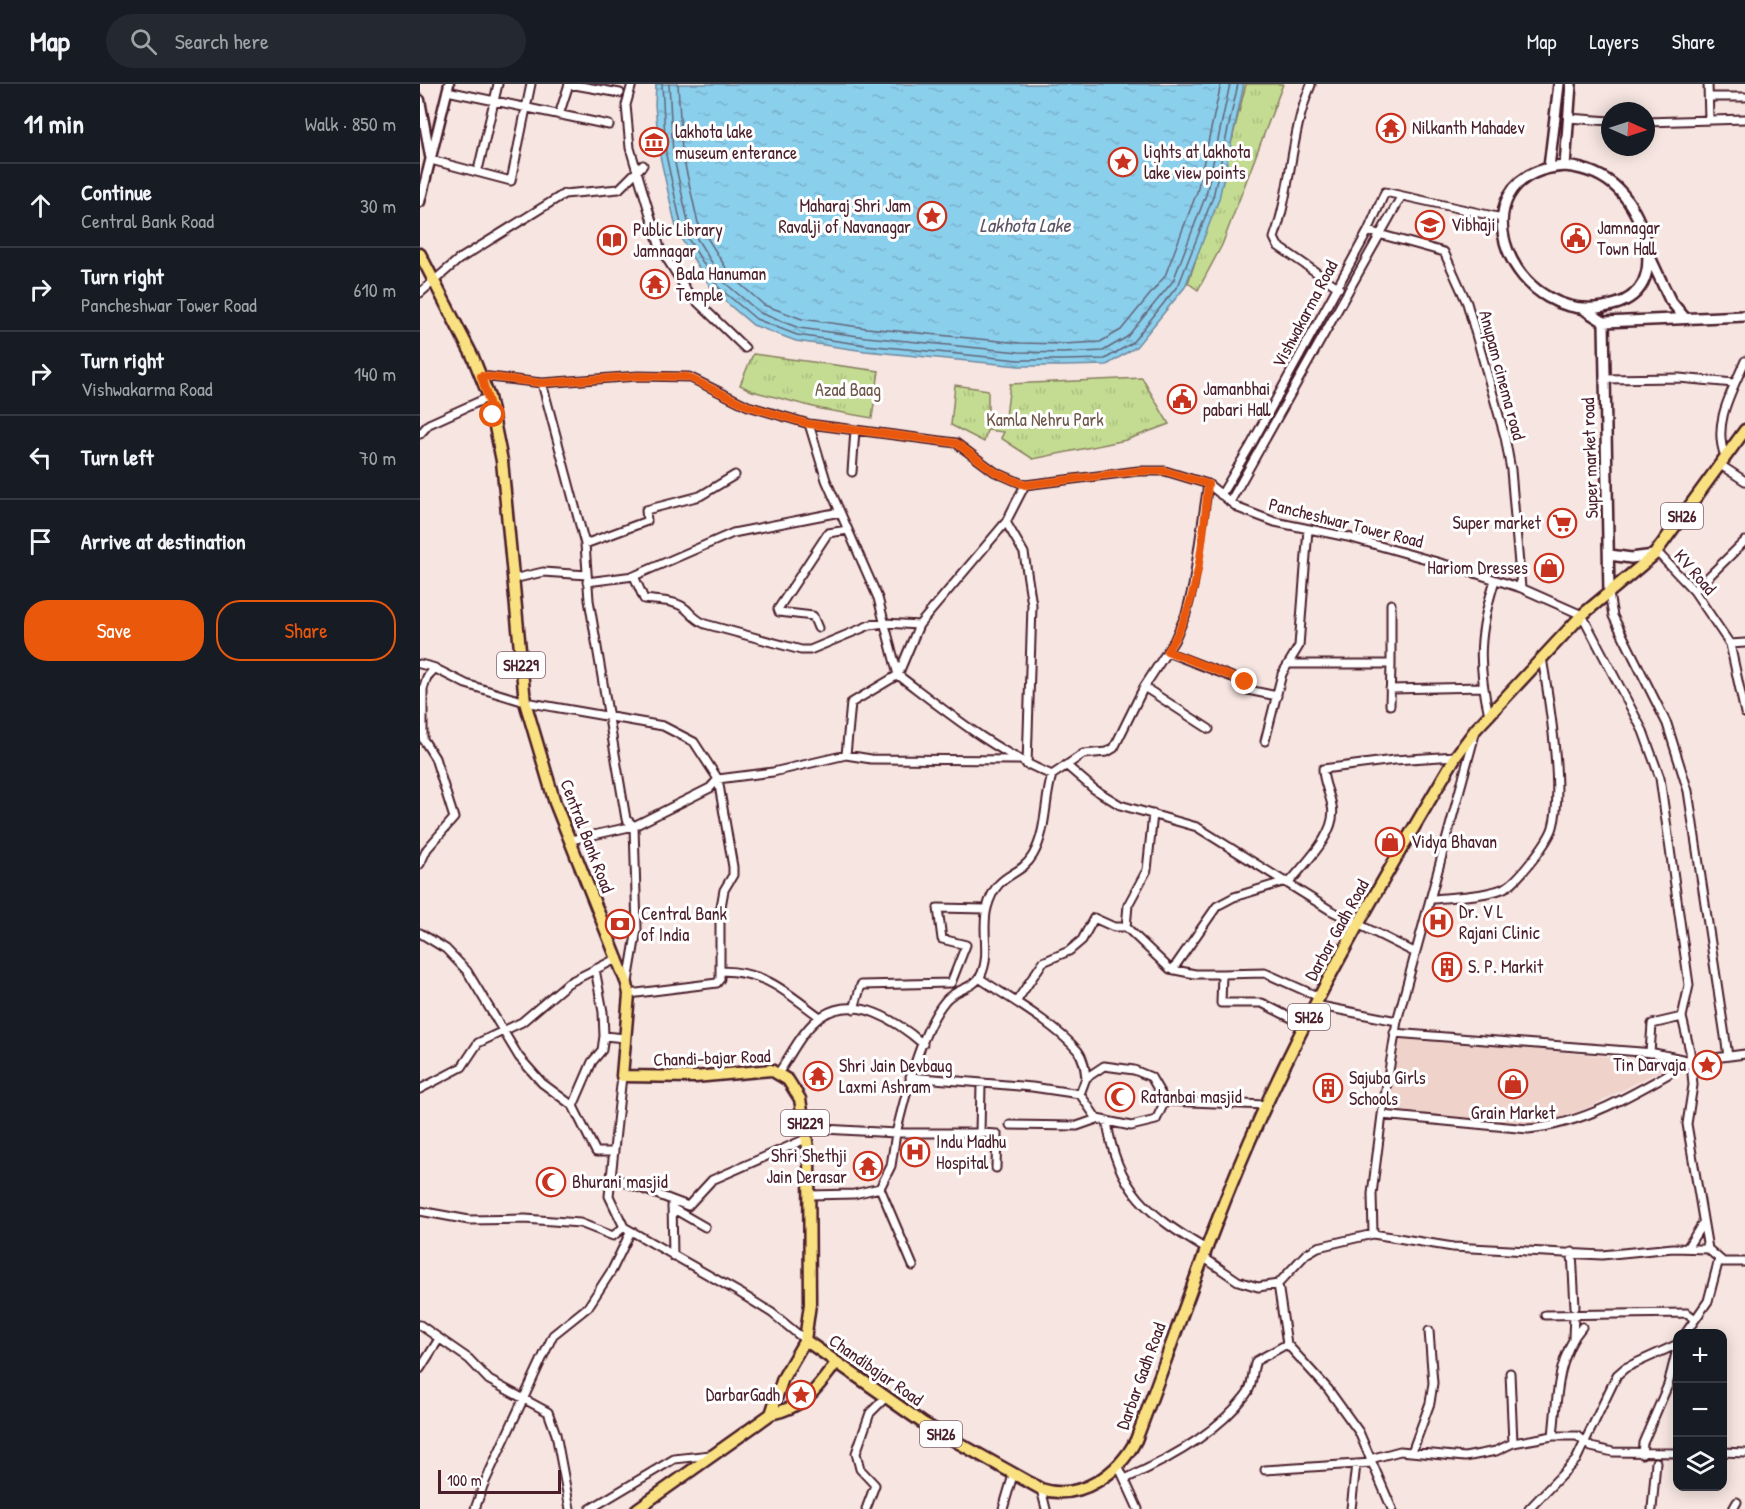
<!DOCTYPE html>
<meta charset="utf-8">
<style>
:root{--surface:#171b24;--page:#242831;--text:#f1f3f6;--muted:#9ea1a6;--line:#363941;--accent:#ea580c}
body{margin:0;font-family:"Patrick Hand",sans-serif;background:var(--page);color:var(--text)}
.controls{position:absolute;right:18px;bottom:18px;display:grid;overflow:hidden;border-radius:12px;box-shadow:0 3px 15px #0003}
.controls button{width:54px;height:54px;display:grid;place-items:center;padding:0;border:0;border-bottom:2px solid var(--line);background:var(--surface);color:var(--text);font:30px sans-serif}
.compass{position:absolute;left:1181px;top:18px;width:54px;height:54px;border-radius:50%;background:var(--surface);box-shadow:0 3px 15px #0003;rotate:93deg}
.scale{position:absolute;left:18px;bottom:15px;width:123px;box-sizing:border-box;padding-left:6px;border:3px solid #4a1f2b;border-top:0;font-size:16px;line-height:21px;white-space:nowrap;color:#4a1f2b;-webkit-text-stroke:4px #fff;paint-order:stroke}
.stop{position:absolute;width:18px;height:18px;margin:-14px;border:4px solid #ea580c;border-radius:50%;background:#fff}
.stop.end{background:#ea580c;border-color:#fff;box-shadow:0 2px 6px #0008}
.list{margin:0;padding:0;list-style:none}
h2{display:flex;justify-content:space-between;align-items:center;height:78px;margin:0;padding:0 24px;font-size:26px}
h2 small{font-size:20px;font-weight:400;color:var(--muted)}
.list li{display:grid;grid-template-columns:39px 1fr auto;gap:18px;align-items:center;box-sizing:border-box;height:84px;padding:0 24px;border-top:2px solid var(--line)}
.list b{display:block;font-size:22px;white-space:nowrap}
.list p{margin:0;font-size:20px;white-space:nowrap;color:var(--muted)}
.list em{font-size:20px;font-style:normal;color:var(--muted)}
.actions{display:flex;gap:12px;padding:18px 24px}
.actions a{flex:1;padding:14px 0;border:2px solid var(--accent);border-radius:24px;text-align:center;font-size:21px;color:var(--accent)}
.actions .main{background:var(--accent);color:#fff}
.icon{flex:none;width:33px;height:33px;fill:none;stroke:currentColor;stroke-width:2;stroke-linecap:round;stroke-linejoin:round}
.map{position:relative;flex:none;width:1325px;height:1425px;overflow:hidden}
header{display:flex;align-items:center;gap:36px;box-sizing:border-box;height:84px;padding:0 30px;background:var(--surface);border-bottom:2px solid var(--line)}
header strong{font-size:28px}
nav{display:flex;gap:33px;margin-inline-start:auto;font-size:21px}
.search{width:420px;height:54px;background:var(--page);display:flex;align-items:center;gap:15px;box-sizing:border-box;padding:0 21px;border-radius:33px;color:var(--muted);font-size:22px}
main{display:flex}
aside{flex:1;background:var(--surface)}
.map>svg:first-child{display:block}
</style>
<header>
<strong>Map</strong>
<div class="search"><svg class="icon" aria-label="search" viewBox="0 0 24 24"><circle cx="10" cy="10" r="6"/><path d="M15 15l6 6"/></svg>Search here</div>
<nav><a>Map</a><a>Layers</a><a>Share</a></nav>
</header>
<main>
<aside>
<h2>11 min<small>Walk · 850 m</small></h2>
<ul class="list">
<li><svg class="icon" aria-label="ahead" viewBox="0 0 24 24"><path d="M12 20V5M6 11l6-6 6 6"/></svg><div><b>Continue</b><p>Central Bank Road</p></div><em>30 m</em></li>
<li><svg class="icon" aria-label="right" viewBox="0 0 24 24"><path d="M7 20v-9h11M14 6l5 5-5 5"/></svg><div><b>Turn right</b><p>Pancheshwar Tower Road</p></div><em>610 m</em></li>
<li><svg class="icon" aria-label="right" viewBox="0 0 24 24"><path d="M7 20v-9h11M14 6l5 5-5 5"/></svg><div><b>Turn right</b><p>Vishwakarma Road</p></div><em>140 m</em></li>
<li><svg class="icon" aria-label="left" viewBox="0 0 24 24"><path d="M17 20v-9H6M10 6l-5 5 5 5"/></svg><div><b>Turn left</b></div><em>70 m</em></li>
<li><svg class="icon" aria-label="arrive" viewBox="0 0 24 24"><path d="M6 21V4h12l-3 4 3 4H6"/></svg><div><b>Arrive at destination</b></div></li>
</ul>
<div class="actions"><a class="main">Save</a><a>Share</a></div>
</aside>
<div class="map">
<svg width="1325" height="1425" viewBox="0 0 1325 1425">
<defs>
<pattern id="grass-tufts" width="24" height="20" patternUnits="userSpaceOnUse" patternTransform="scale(1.5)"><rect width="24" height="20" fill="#c4dc92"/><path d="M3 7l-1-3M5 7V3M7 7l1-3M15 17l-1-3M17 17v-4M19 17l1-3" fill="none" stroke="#aabc7e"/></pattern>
<pattern id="water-ripples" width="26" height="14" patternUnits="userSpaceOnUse" patternTransform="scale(1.5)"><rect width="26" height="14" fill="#8acfec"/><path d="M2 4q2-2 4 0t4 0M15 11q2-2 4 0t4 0" fill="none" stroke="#79b1cb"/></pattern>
</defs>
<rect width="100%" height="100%" fill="#f6e5e0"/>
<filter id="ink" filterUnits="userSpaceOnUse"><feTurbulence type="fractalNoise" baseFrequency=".0167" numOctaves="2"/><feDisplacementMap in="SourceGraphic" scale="12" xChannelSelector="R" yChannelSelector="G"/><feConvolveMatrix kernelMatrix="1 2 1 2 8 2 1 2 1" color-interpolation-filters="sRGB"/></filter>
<g filter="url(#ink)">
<path fill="#efd3cb" d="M973 949 1252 980 1172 1022 1127 1041 1010 1034 966 1025Z"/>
<path fill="url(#grass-tufts)" stroke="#877e5e" stroke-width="1.5" d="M826 0H863L802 161 778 206 768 199 799 107Z
M333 270 459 287 452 334 401 325 332 307 320 301Z
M722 294 749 340 706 356 613 375 581 354 584 348 567 346 564 358 531 341 535 301 568 306V339L585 341 590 300Z"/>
<path fill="url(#water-ripples)" stroke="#70899f" stroke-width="1.5" d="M236 0H824L799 115 765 203 716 263 687 281 643 282H599L445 267 376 257 333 241 293 207 257 148 240 72 235 21Z"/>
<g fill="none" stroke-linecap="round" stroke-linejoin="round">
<path stroke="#646578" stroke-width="1.5" d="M242 0 246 71 262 145 298 203 336 235 377 251 445 261 599 276H643L685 275 712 259 759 200 793 113 818 0
M249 0 253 70 269 142 304 198 340 229 379 244 446 253 599 268 643 269 683 267 707 253 753 197 786 111 810 0
M258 0 262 68 278 139 311 192 344 221 382 235 447 244 600 259 643 260 680 258 701 246 745 192 777 108 801 0"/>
<g stroke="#4a1f2b" stroke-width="11">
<path id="minor" d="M149 0 200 9
M212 0 206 21 210 64 240 164 269 210 325 264
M1288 0 1289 36
M891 1C870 49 872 104 854 154L858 162 919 204
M27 7 189 41
M1289 13H1325
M139 31 149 0
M1148 34 1190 37
M1226 38 1325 35
M11 76 91 97 111 0
M59 82 78 0
M948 147 1024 168 1047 219 1085 353 1091 386 1101 504
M0 209 38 176 144 110 199 105 223 81
M61 292 122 299 218 292 269 293 328 322 389 340 536 359 575 388 605 401 718 387H745L788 400 818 424 855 438 928 453 1042 485 1101 504 1162 531 1223 647 1240 694 1269 901 1262 933 1270 967 1273 1001 1267 1040 1288 1165 1303 1178H1325
M1184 295 1259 294 1314 299
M122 299 165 460 169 516 206 735 214 742
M389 340 406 396 458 514 478 591 431 619 426 671
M0 350 9 340 69 313
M1305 372C1292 340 1312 307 1325 277
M1299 380 1325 397
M432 388 435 346
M605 401 586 438 499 541 478 591C527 628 574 667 632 691
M801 411 831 361 948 147 965 108 1082 134
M810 418 981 113
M586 438 604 469 612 521 607 681
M165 460 227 437 226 426 280 412 315 391
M1237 468 1274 507 1310 560 1325 629
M214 492 224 515C237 517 256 516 266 525 273 532 276 536 285 540L381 566H390L450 541 465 539 499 541
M93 495 123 488 167 491
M167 498 214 492 313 449 420 428
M1274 507 1325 457
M1189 510 1193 532 1247 640 1268 707 1308 972
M971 520V580
M398 544 393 532 359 528 358 525 408 449 428 446
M1310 560 1325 559
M747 568 825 598 823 605 857 612
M0 580 12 583 46 600 105 618 243 642 274 658 298 695 313 783V791L304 806 300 828V895L297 899 209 910
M868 580H971L970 621
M724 603 789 645
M970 605 1063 603
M1069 631C1057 579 1059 547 1075 496
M1055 650 977 937 962 1031 1108 1045C1166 1040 1221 1006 1271 977
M845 657 862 590 879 562 888 445
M646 681 674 705 700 721 777 743 910 826 994 868
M733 730 727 786 708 821 706 843 750 885 775 890H802
M151 756 214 742
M0 780 7 765 34 734 15 674 3 655V605L7 593 15 584
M869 799C884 780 918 749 912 722 910 710 903 698 903 685L974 676 1036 672
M1012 815C1032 813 1072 812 1088 802 1100 794 1129 757 1133 743 1144 705 1129 615 1122 574
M0 849 26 865 47 887 99 973 122 999 153 1022 176 1068H194
M753 885 797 822 814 813 866 797
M301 887C347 888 364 907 400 933
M559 894C589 914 635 940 658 967 664 975 665 985 666 994
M208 898 217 845 214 742 290 704 298 695 353 688 426 671 451 675 600 676
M596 918 623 878 649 867 662 856 674 834 694 843H706
M895 921 977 937
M434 925 441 901 531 899 546 861 522 855 518 824 566 825
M885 941 842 919H801L802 890 845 889 899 913
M974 949 1234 969 1271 977 1325 970
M184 952 205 954
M1230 969 1232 940 1262 933
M359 988C371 971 384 943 402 932 436 910 477 937 503 960
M202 992 189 1112 204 1143 320 1209 352 1229 385 1256
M490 993 612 1003 660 1010 677 1035 711 1042 736 1036 745 1017
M561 1000 560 1049 577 1050 576 1084
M0 1005 42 983 58 959 102 938 148 899 198 874
M660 1010 666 994 684 982 714 986 731 993 745 1017
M745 1017 846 1021
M153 1022 172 978 182 966 184 952 183 928 175 885
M687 1037C696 1106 730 1132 786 1165
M590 1041 657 1042 677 1035
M386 1044 476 1049C486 1011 500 947 525 917 534 905 554 905 561 891 571 870 561 846 567 824 577 786 599 795 613 771 627 747 624 717 632 691L663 670 687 668 694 664 724 603 754 557 766 530 773 502 788 400
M191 1093 268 1122 292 1096 388 1054
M460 1104 493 1182
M390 1111 434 1110 460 1104 471 1082 476 1049H560
M252 1117 253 1172
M252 1124 285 1143
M0 1127 49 1136 105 1135 160 1139 193 1152 204 1143
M953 1150 952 1110 962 1031
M1267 1164 1283 1139
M1152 1168 1155 1223
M783 1173 818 1197 838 1203 858 1200 886 1170 898 1163 953 1150 1033 1163 1182 1171 1253 1164 1288 1165
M858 1200 867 1260 908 1305 939 1348 972 1425
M1125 1231 1267 1229 1275 1235
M0 1241 49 1275 69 1296 128 1328 136 1350 150 1425
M1265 1250 1288 1217 1299 1175
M1153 1254 1154 1230
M0 1285 19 1255
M1090 1289 1093 1359
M1133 1352C1137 1315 1137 1272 1162 1243
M992 1368 1010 1319 1013 1299 1009 1247
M1302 1368 1325 1369
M1222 1370 1223 1359 1248 1301 1258 1261
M950 1375 980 1367 1045 1373 1076 1367 1093 1359 1133 1352H1157L1171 1363 1193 1368 1258 1369
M698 1381 718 1425
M845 1386 952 1379
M705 1395C746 1377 797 1349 825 1312 834 1302 831 1289 836 1277L867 1260
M621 1405 626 1425
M55 1425 63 1402 133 1251 168 1223 192 1186 211 1147
M170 1425 254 1375 291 1371
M446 1425 455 1401 440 1385 436 1369 450 1329 466 1313
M583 1425 593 1391
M931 1425 936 1380
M1109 1425 1156 1376 1197 1291 1205 1284 1258 1260
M1232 1425 1236 1378
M1313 1425 1317 1418"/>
</g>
<g stroke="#4a1f2b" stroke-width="13">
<path id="tertiary" d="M0 16 10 72
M0 118 29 0"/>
</g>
<g stroke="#4a1f2b" stroke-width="14">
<path id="secondary" d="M1145 82C1165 84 1184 91 1198 105 1226 133 1249 204 1196 220 1092 252 1028 90 1145 82Z
M1145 82 1151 0
M1129 83 1139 0
M1229 171 1250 216 1264 233
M1165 226 1184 238 1325 232
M1184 238 1189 510
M1190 471 1211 474 1234 471"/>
</g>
<g stroke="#4a1f2b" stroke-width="15">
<path id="primary" d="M0 170 53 273 69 313 82 377 105 618 135 719 207 900 209 910 202 992 275 993 351 986 368 996 380 1015 389 1070 390 1220 385 1256 363 1294 351 1330
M385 1256 503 1339 621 1405C660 1418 699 1389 716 1356 757 1249 792 1139 840 1034 896 909 966 790 1036 672L1056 645 1162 531 1234 471 1325 346
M217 1425 351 1330C386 1322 395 1307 416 1279"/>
</g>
<use href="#minor" stroke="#fff" stroke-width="7"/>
<use href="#tertiary" stroke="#fff" stroke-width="8"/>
<use href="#secondary" stroke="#fff" stroke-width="9"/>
<use href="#primary" stroke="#f9e181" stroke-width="10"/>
</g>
</g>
<g fill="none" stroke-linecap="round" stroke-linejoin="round" filter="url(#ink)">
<path stroke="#ea580c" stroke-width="8" d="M73 331 61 292 122 299 218 292 268 293 328 322 389 340 536 359 575 388 605 401 718 387H745L788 400C783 454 779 522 747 567L825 598"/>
</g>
<defs>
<g id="temple-ring" transform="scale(1.5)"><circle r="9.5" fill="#fff" stroke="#c8321e" stroke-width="1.5"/><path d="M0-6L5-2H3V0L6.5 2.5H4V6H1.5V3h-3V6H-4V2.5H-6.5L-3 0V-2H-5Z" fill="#c8321e"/></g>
<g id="museum-ring" transform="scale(1.5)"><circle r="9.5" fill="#fff" stroke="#c8321e" stroke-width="1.5"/><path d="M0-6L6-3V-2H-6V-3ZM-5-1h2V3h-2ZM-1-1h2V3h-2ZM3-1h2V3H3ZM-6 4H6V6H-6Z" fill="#c8321e"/></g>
<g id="sight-ring" transform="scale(1.5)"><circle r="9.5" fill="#fff" stroke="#c8321e" stroke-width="1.5"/><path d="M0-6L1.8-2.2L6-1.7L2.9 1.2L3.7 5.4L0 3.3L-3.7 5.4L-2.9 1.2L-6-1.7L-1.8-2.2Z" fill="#c8321e"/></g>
<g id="school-ring" transform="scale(1.5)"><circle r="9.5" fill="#fff" stroke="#c8321e" stroke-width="1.5"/><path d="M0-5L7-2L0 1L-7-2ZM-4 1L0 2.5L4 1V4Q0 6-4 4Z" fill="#c8321e"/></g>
<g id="civic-ring" transform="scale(1.5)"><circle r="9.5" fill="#fff" stroke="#c8321e" stroke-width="1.5"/><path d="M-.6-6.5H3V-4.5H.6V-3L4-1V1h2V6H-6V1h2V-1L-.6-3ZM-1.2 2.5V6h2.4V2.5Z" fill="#c8321e"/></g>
<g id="library-ring" transform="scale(1.5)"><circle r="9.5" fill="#fff" stroke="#c8321e" stroke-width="1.5"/><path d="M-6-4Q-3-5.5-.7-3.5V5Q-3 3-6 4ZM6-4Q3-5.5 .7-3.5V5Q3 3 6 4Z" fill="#c8321e"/></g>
<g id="supermarket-ring" transform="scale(1.5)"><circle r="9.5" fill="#fff" stroke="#c8321e" stroke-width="1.5"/><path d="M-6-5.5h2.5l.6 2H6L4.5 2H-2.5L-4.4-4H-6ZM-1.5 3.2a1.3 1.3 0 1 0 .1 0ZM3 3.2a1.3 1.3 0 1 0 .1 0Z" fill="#c8321e"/></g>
<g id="shop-ring" transform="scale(1.5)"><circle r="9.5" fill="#fff" stroke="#c8321e" stroke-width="1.5"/><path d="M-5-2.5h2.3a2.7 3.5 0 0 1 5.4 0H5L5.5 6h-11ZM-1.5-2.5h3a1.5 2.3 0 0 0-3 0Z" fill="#c8321e"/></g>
<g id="hospital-ring" transform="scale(1.5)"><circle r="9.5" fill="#fff" stroke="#c8321e" stroke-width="1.5"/><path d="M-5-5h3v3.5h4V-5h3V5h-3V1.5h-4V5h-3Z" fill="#c8321e"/></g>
<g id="bank-ring" transform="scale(1.5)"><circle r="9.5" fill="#fff" stroke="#c8321e" stroke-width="1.5"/><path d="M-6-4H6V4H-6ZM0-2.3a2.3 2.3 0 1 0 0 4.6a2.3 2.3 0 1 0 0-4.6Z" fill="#c8321e"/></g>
<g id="building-ring" transform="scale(1.5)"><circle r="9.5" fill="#fff" stroke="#c8321e" stroke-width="1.5"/><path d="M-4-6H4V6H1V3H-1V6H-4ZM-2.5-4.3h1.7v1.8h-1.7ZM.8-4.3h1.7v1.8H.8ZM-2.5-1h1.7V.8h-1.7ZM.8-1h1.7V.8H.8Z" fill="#c8321e"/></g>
<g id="mosque-ring" transform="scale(1.5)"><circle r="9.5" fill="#fff" stroke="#c8321e" stroke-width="1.5"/><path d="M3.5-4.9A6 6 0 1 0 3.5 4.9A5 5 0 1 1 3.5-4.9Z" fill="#c8321e"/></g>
</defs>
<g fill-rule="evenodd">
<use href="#temple-ring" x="971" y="44"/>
<use href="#museum-ring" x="234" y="58"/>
<use href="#sight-ring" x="703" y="78"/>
<use href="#sight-ring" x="512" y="132"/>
<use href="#school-ring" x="1010" y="141"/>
<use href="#civic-ring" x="1156" y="154"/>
<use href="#library-ring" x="192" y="156"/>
<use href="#temple-ring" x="235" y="200"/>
<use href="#civic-ring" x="762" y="315"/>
<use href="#supermarket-ring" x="1142" y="439"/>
<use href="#shop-ring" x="1129" y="484"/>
<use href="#shop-ring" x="970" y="758"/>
<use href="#hospital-ring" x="1018" y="838"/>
<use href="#bank-ring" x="200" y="840"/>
<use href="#building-ring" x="1027" y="883"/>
<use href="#sight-ring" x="1287" y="981"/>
<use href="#temple-ring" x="398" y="992"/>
<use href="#shop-ring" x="1093" y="1000"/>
<use href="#building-ring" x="908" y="1004"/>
<use href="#mosque-ring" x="700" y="1013"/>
<use href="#hospital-ring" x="495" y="1068"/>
<use href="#temple-ring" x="448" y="1082"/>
<use href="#mosque-ring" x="131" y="1098"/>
<use href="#sight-ring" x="381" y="1311"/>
</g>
<g text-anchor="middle" stroke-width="6" stroke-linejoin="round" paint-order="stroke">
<g fill="#fff" stroke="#80626b" stroke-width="1.5">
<rect x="1241" y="419" width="42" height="26" rx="4.5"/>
<rect x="77" y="568" width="48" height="26" rx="4.5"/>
<rect x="868" y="920" width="42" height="26" rx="4.5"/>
<rect x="361" y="1026" width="48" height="26" rx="4.5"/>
<rect x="500" y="1337" width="42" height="26" rx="4.5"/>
</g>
<g font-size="16" font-weight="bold" fill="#4a1f2b">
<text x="1262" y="438">SH26</text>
<text x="101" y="587">SH229</text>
<text x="889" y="939">SH26</text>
<text x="385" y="1045">SH229</text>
<text x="521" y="1356">SH26</text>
</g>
<g font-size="18" fill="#4a1f2b" stroke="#fff" text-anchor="start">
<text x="992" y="50">Nilkanth Mahadev</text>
<text x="255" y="54">lakhota lake<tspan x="255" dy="21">museum enterance</tspan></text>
<text x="724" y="74">lights at lakhota<tspan x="724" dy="21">lake view points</tspan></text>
<text x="491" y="128" text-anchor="end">Maharaj Shri Jam<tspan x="491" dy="21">Ravalji of Navanagar</tspan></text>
<text x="1031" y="147">Vibhaji</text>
<text x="1177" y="150">Jamnagar<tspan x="1177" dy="21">Town Hall</tspan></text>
<text x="213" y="152">Public Library<tspan x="213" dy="21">Jamnagar</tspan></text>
<text x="256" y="196">Bala Hanuman<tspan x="256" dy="21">Temple</tspan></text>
<text x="783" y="311">Jamanbhai<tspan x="783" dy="21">pabari Hall</tspan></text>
<text x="1121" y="445" text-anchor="end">Super market</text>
<text x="1108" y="490" text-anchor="end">Hariom Dresses</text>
<text x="991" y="764">Vidya Bhavan</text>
<text x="1039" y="834">Dr. V L<tspan x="1039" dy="21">Rajani Clinic</tspan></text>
<text x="221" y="836">Central Bank<tspan x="221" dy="21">of India</tspan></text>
<text x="1048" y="889">S. P. Markit</text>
<text x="1266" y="987" text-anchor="end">Tin Darvaja</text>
<text x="419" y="988">Shri Jain Devbaug<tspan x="419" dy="21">Laxmi Ashram</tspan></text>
<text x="929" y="1000">Sajuba Girls<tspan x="929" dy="21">Schools</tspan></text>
<text x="721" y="1019">Ratanbai masjid</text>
<text x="1093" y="1035" text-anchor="middle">Grain Market</text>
<text x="516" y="1064">Indu Madhu<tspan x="516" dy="21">Hospital</tspan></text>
<text x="427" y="1078" text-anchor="end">Shri Shethji<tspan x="427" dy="21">Jain Derasar</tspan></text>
<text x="152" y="1104">Bhurani masjid</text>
<text x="360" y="1317" text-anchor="end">DarbarGadh</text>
</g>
<g font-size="18" fill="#4a1f2b" stroke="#fff">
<text transform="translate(885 230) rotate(-62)" y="6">Vishwakarma Road</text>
<text transform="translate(1082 291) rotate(75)" y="6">Anupam cinema road</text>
<text transform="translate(1170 374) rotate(-92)" y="6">Super market road</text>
<text transform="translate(926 439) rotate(14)" y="6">Pancheshwar Tower Road</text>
<text transform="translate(1275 488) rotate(49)" y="6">KV Road</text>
<text transform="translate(167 752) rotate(69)" y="6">Central Bank Road</text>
<text transform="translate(917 846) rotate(-61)" y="6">Darbar Gadh Road</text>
<text transform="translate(292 974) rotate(-2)" y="6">Chandi-bajar Road</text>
<text transform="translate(456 1286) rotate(35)" y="6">Chandibajar Road</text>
<text transform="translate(721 1292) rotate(-70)" y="6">Darbar Gadh Road</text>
</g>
<g font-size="18" fill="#6f584a" stroke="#fff">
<text x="428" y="312">Azad Baag</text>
<text x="625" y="342">Kamla Nehru Park</text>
</g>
<g font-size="20" font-style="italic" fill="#5d5465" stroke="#fff">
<text x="605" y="148">Lakhota Lake</text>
</g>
</g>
</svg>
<div class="controls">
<button>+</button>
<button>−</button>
<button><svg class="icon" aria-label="layers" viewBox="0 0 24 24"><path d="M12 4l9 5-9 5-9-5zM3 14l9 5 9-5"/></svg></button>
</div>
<svg class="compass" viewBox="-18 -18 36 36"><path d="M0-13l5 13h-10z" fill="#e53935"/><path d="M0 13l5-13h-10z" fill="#9ea1a6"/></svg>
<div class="scale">100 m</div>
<div class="stop" style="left:73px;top:331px"></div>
<div class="stop end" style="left:825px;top:598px"></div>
</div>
</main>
